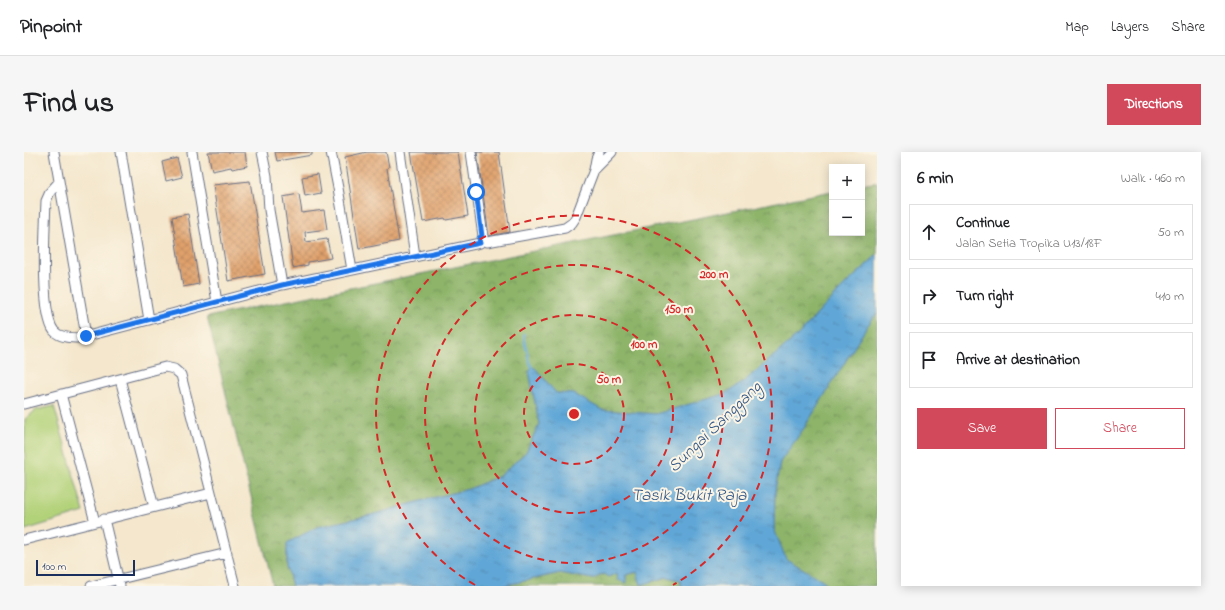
<!DOCTYPE html>
<meta charset="utf-8">
<style>
:root{--surface:#fff;--page:#f6f6f6;--text:#202124;--muted:#757577;--line:#e0e0e0;--accent:#d1495b}
body{margin:0;font-family:"Indie Flower",sans-serif;background:var(--page);color:var(--text)}
.controls{position:absolute;right:12px;top:12px;display:grid;overflow:hidden;border-radius:0px;box-shadow:0 2px 10px #0003}
.controls button{width:36px;height:36px;display:grid;place-items:center;padding:0;border:0;border-bottom:1px solid var(--line);background:var(--surface);color:var(--text);font:20px sans-serif}
.scale{position:absolute;left:12px;bottom:10px;width:99px;box-sizing:border-box;padding-left:4px;border:2px solid #1b2f5e;border-top:0;font-size:11px;line-height:14px;white-space:nowrap;color:#1b2f5e;-webkit-text-stroke:3px #fcf5e5;paint-order:stroke}
.stop{position:absolute;width:12px;height:12px;margin:-9px;border:3px solid #1a73e8;border-radius:50%;background:#fff}
.stop.end{background:#1a73e8;border-color:#fff;box-shadow:0 1px 4px #0008}
.list{margin:0;padding:0;list-style:none}
h2{display:flex;justify-content:space-between;align-items:center;height:52px;margin:0;padding:0 16px;font-size:17px}
h2 small{font-size:13px;font-weight:400;color:var(--muted)}
.list li{display:grid;grid-template-columns:26px 1fr auto;gap:12px;align-items:center;box-sizing:border-box;height:56px;margin:0 8px 8px;padding:0 8px;border:1px solid var(--line);border-radius:0px}
.list b{display:block;font-size:15px;white-space:nowrap}
.list p{margin:0;font-size:13px;white-space:nowrap;color:var(--muted)}
.list em{font-size:13px;font-style:normal;color:var(--muted)}
.actions{display:flex;gap:8px;padding:12px 16px}
.actions a{flex:1;padding:9px 0;border:1px solid var(--accent);border-radius:0px;text-align:center;font-size:14px;color:var(--accent)}
.actions .main{background:var(--accent);color:#fff}
.icon{flex:none;width:22px;height:22px;fill:none;stroke:currentColor;stroke-width:2;stroke-linecap:round;stroke-linejoin:round}
.map{position:relative;flex:none;width:853px;height:434px;overflow:hidden;border-radius:0px}
header{display:flex;align-items:center;gap:24px;box-sizing:border-box;height:56px;padding:0 20px;background:var(--surface);border-bottom:1px solid var(--line)}
header strong{font-size:19px}
nav{display:flex;gap:22px;margin-inline-start:auto;font-size:14px}
.intro{display:flex;align-items:center;justify-content:space-between;box-sizing:border-box;height:96px;padding:0 24px}
h1{margin:0;font-size:28px}
.button{padding:10px 18px;border-radius:0px;background:var(--accent);color:#fff;font-size:14px;font-weight:700}
main{display:flex;gap:24px;padding:0 24px}
aside{flex:1;background:var(--surface);border-radius:0px;box-shadow:0 2px 10px #0003}
.map>svg:first-child{display:block}
</style>
<header>
<strong>Pinpoint</strong>
<nav><a>Map</a><a>Layers</a><a>Share</a></nav>
</header>
<div class="intro"><h1>Find us</h1><a class="button">Directions</a></div>
<main>
<div class="map">
<svg width="853" height="434" viewBox="0 0 853 434">
<defs>
<pattern id="forest-crowns" width="20" height="18" patternUnits="userSpaceOnUse"><rect width="20" height="18" fill="#8db469"/><path d="M2 6a3 3 0 1 1 6 0M12 15a3 3 0 1 1 6 0" fill="none" stroke="#72935a"/></pattern>
<pattern id="water-ripples" width="26" height="14" patternUnits="userSpaceOnUse"><rect width="26" height="14" fill="#61a7d7"/><path d="M2 4q2-2 4 0t4 0M15 11q2-2 4 0t4 0" fill="none" stroke="#4f88b2"/></pattern>
<pattern id="building-cross-hatch" width="8" height="8" patternUnits="userSpaceOnUse"><rect width="8" height="8" fill="#e0a16c"/><path d="M0 0l8 8M0 8l8-8" fill="none" stroke="#b5845c"/></pattern>
</defs>
<rect width="100%" height="100%" fill="#fcf5e5"/>
<filter id="ink" filterUnits="userSpaceOnUse"><feTurbulence type="fractalNoise" baseFrequency=".025" numOctaves="2"/><feDisplacementMap in="SourceGraphic" scale="8" xChannelSelector="R" yChannelSelector="G"/><feConvolveMatrix kernelMatrix="1 2 1 2 8 2 1 2 1" color-interpolation-filters="sRGB"/></filter>
<filter id="wash" filterUnits="userSpaceOnUse"><feTurbulence type="fractalNoise" baseFrequency=".012" numOctaves="4" result="noise"/><feDisplacementMap in="SourceGraphic" scale="16" xChannelSelector="R" yChannelSelector="G"/><feGaussianBlur stdDeviation="0.9" result="paint"/><feColorMatrix in="noise" values="0 0 0 0 0 0 0 0 0 0 0 0 0 0 0 0 0 1.4 0 .05"/><feComposite in="paint" operator="in"/></filter>
<g filter="url(#wash)">
<rect width="100%" height="100%" fill="#f4e7cd"/>
<path fill="#b2d279" stroke="#66806c" d="M30 254 60 360 1 378V267L12 258Z"/>
<path fill="url(#forest-crowns)" stroke="#547264" d="M853 30V103L817 137 773 184 717 232 700 242 632 262 578 258 550 242 532 241 511 216 505 219 515 272 502 300 476 324 445 337 404 347 347 363 293 375 263 391V415L268 434H249L183 165 808 39V81H838V33Z
M853 161V434H803L800 429 762 407 750 378 751 338 756 310 780 276 844 173Z
M614 420 617 433 643 425 657 428V434H478L536 421 569 427 575 423 593 421 602 430V423Z"/>
<path fill="url(#water-ripples)" stroke="#3e6b9a" d="M853 103V161L844 173 780 276 756 310 751 338 750 377 762 407 800 429 803 434H657V428L643 425 617 433 613 420 602 423V431L594 428 593 421 584 425 580 422 575 423 569 427 536 421 478 434H268L263 415V391L293 375 347 363 404 347 445 337 476 324 502 300 515 272 505 219 508 215 511 216 532 241 550 242 578 258 632 262 700 242 717 232 773 184 817 137Z"/>
<g fill="none" stroke-linecap="round" stroke-linejoin="round">
<path stroke="#61a7d7" stroke-width="2" d="M500 182C499 190 501 191 503 199 505 206 503 209 508 215"/>
</g>
<g id="blocks">
<path fill="url(#building-cross-hatch)" d="M184 0H221L223 14 208 17 207 15 188 19Z
M251 0H288V3L253 9Z
M343 0H362L365 15 363 16 375 89 335 97 321 5Z
M387 0H434L444 64 422 68 421 66 399 70Z
M453 0H475L486 80 465 84Z
M153 6 158 25 142 29 138 10Z
M294 22 297 41 281 44 278 25Z
M226 29 241 122 204 129 189 33Z
M275 42 278 61 300 58 303 77 281 80 282 90 303 87 307 106 284 110V113L269 116 259 45Z
M164 62 175 132 159 135 148 65Z"/>
</g>
</g>
<g filter="url(#ink)">
<use href="#blocks" fill-opacity="0" stroke="#676f85" stroke-width="1"/>
<g fill="none" stroke-linecap="round" stroke-linejoin="round">
<g stroke="#676f85" stroke-width="11">
<path id="minor" d="M30 0 62 184
M97 0 125 168
M168 0 193 150
M238 0 243 24 245 58 258 133
M307 0 314 36 328 118
M376 0 391 104
M447 0 459 84
M570 18 588 0
M35 30 26 40 22 49C21 75 16 161 30 179 36 186 48 186 56 186L258 133 456 91
M463 90 541 76 548 71 552 65 570 18 572 7 575 0
M96 227 130 355
M37 242 71 370
M0 252 141 215 150 217 157 223 211 434
M80 367 96 434
M0 388 187 341
M67 434 203 401"/>
</g>
<use href="#minor" stroke="#fff" stroke-width="9"/>
</g>
</g>
<g fill="none" stroke-linecap="round" stroke-linejoin="round" filter="url(#ink)">
<path stroke="#1a73e8" stroke-width="5" d="M62 184 258 133 456 91 455 86 458 84 452 40"/>
</g>
<g fill="none" stroke="#d62828" stroke-width="2" stroke-dasharray="7 5">
<circle cx="550" cy="262" r="50"/>
<circle cx="550" cy="262" r="99"/>
<circle cx="550" cy="262" r="149"/>
<path d="M451 433A198 198 0 1 1 649 433"/>
</g>
<g text-anchor="middle" stroke-width="4" stroke-linejoin="round" paint-order="stroke">
<g font-size="17" font-style="italic" fill="#345988" stroke="#fcf5e5">
<text transform="translate(690 274) rotate(-44)" y="6">Sungai Sanggang</text>
<text x="665" y="348">Tasik Bukit Raja</text>
</g>
</g>
<circle cx="550" cy="262" r="6" fill="#d62828" stroke="#fcf5e5" stroke-width="2"/>
<g font-size="12" text-anchor="middle" font-weight="bold" fill="#d62828" stroke="#fcf5e5" stroke-width="4" stroke-linejoin="round" paint-order="stroke">
<text x="690" y="126">200 m</text>
<text x="655" y="161">150 m</text>
<text x="620" y="196">100 m</text>
<text x="585" y="231">50 m</text>
</g>
</svg>
<div class="controls">
<button>+</button>
<button>−</button>
</div>
<div class="scale">100 m</div>
<div class="stop" style="left:452px;top:40px"></div>
<div class="stop end" style="left:62px;top:184px"></div>
</div>
<aside>
<h2>6 min<small>Walk · 460 m</small></h2>
<ul class="list">
<li><svg class="icon" aria-label="ahead" viewBox="0 0 24 24"><path d="M12 20V5M6 11l6-6 6 6"/></svg><div><b>Continue</b><p>Jalan Setia Tropika U13/18F</p></div><em>50 m</em></li>
<li><svg class="icon" aria-label="right" viewBox="0 0 24 24"><path d="M7 20v-9h11M14 6l5 5-5 5"/></svg><div><b>Turn right</b></div><em>410 m</em></li>
<li><svg class="icon" aria-label="arrive" viewBox="0 0 24 24"><path d="M6 21V4h12l-3 4 3 4H6"/></svg><div><b>Arrive at destination</b></div></li>
</ul>
<div class="actions"><a class="main">Save</a><a>Share</a></div>
</aside>
</main>
